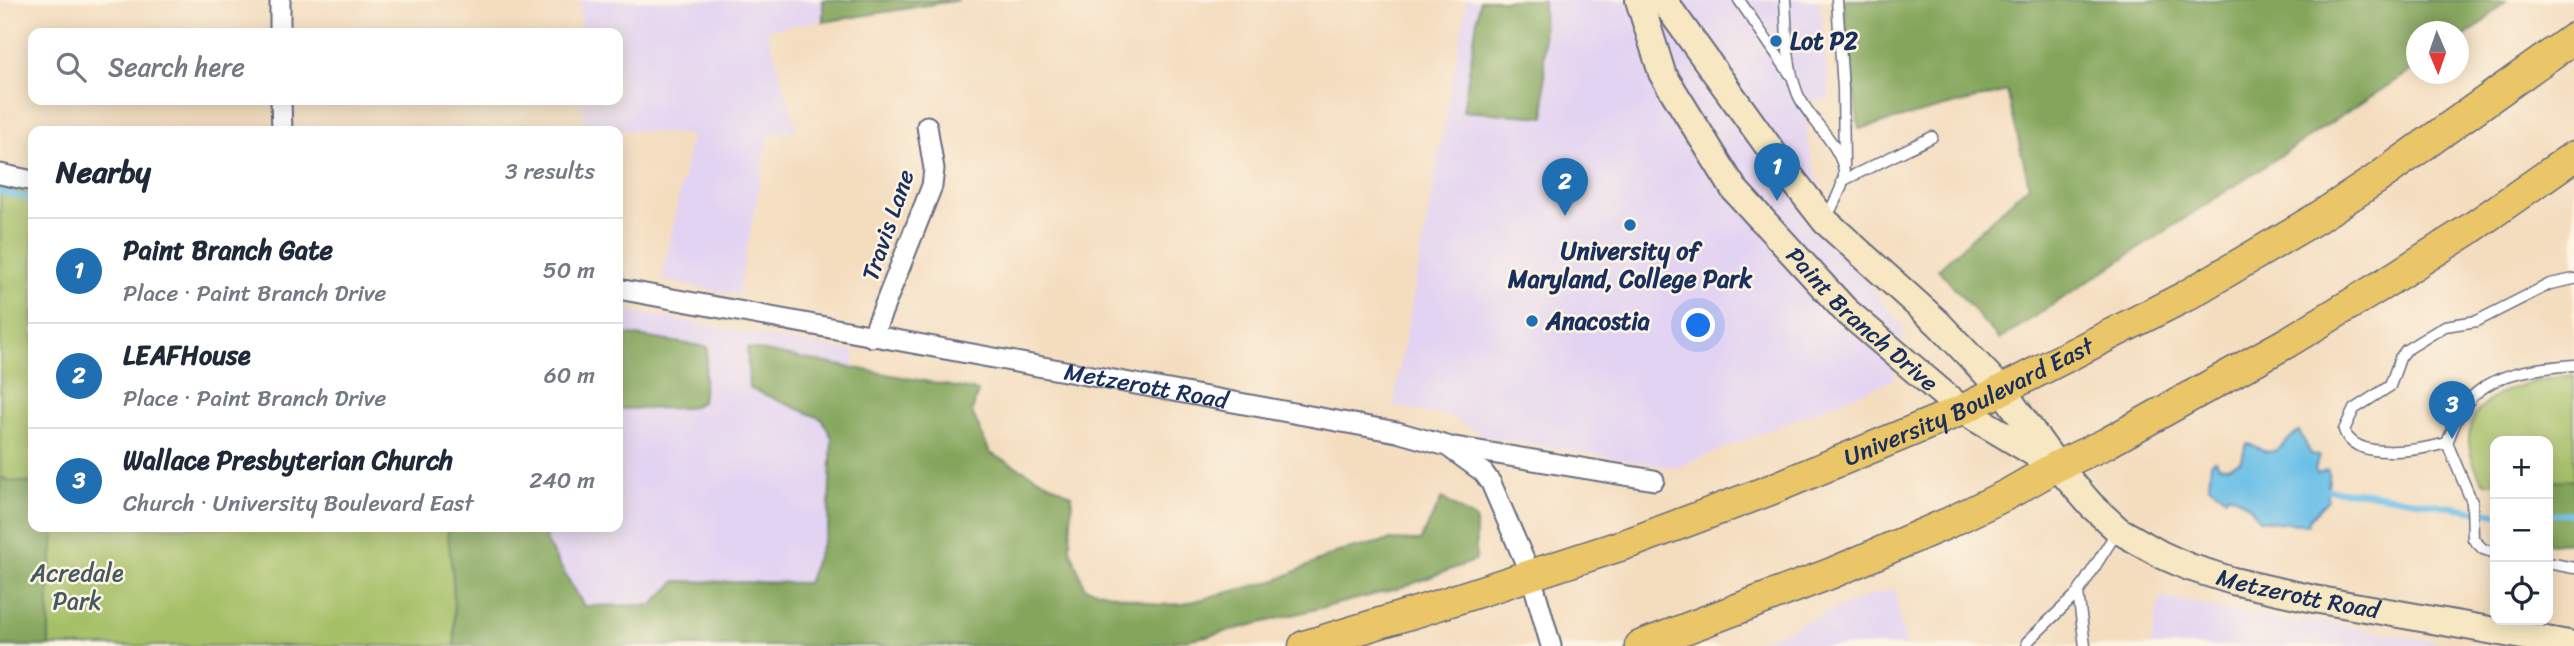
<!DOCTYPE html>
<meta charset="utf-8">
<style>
:root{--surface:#fff;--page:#f6f6f7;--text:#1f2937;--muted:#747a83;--line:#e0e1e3;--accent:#1f6fb2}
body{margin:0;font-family:Sriracha,sans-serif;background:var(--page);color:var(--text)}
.controls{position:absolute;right:21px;bottom:21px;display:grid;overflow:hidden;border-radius:14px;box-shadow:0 4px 18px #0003}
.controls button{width:63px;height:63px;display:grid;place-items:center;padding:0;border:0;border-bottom:2px solid var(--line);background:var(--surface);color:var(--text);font:35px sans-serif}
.compass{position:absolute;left:2406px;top:21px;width:63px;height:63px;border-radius:50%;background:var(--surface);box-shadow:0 4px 18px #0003;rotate:178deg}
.you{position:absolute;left:1699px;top:326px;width:24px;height:24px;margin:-18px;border:5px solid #fff;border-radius:50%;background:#1a73e8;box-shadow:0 0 0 10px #1a73e833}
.badge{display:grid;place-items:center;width:46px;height:46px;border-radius:50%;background:var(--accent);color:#fff;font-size:23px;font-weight:700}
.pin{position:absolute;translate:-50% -58px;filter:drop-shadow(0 2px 4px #0008)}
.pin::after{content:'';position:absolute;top:37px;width:24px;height:21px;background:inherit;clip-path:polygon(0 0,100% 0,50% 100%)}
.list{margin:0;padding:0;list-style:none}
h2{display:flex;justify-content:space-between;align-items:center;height:91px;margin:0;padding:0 28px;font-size:30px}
h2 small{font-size:23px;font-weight:400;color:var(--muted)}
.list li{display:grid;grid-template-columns:46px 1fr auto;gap:21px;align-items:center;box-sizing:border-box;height:105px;padding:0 28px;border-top:2px solid var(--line)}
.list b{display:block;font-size:26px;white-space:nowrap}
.list p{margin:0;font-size:23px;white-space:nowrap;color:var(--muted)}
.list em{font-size:23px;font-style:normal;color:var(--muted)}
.icon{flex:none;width:38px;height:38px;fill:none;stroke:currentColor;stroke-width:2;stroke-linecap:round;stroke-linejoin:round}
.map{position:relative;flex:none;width:2574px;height:646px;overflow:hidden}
.search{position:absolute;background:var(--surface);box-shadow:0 4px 18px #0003;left:28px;top:28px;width:595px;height:77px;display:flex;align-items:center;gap:18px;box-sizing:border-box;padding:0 24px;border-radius:14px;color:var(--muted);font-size:26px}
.panel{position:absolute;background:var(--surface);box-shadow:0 4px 18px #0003;left:28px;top:126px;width:595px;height:406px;border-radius:14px}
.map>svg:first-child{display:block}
</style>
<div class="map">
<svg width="2574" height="646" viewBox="0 0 2574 646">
<rect width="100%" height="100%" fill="#fcf5e5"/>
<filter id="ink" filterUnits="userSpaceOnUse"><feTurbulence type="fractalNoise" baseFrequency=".0143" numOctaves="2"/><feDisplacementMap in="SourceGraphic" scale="14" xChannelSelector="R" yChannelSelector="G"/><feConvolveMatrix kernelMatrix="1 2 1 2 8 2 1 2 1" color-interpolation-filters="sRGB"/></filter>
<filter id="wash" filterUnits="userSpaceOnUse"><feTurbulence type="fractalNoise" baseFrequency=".00686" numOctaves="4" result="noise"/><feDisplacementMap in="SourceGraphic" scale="28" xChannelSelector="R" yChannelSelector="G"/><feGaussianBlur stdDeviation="1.57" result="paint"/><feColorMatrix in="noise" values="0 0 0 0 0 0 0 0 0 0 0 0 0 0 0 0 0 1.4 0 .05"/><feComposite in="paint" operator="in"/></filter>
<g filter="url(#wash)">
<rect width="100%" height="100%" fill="#f4ddbf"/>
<path fill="#e3d3f2" d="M580 0H927L767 30 797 129 769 135 738 295 662 280 691 135 584 127 583 100H618V33H581Z
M1467 0H1820L1830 99 1805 101 1808 143 1823 199 1839 237 1856 267 1904 329 1893 380 1675 468 1484 436 1452 417 1393 406Z
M618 309 855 352 830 646H475L461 527H618Z
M1894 588 1906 646H1746L1869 596Z
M2160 597 2299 623 2302 618 2461 646H2151Z"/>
<path fill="#a5bf66" stroke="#607762" stroke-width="2" d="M0 187 33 194V527H461L475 646H0Z
M2574 375V479L2548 482V441H2495V483L2483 482C2438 404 2510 382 2574 375Z"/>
<path fill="#84a65b" stroke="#506a5c" stroke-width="2" d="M823 0H959L823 22Z
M1480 0H1543L1545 117 1463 111Z
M1843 0H2506L2479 26 2459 40 2458 32H2416V67L1999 340 1938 269 2029 185 2007 91 1859 129Z
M618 333 708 347 702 402 689 408 618 409Z
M747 348 978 391 972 412 990 453 1072 495 1070 548 1085 588 1159 605 1183 604 1277 580 1338 552 1390 540 1420 541 1442 498 1476 520V560L1401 588 1208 636 1149 646H455L453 579 447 527H545L546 542 584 606 652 605 676 581 807 583 828 528 832 438 822 419 749 388Z
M0 477 10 481 33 483V527H55L49 585V646H0Z
M2574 479V542L2548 544V482Z"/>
<path fill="#6bbfe7" stroke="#4377a2" stroke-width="2" d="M2299 431 2311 454 2319 455 2315 470 2318 473 2328 470C2333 481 2323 489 2328 500L2308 520V525L2259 520C2254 509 2240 497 2228 494L2226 498 2209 485 2211 463 2216 460 2219 466 2227 467 2240 461 2247 444C2255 445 2258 448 2264 451 2279 456 2288 437 2299 431Z"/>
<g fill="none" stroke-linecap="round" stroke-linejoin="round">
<path stroke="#6bbfe7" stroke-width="6" d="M0 192 33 199
M2326 490 2367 493 2495 514
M2548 514H2574"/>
</g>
</g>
<g filter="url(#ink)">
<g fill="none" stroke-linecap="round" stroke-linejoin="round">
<g stroke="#676c80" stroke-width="13">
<path id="lane" d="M1739 0 1790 74
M1785 0C1787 30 1786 63 1797 92 1806 117 1841 144 1844 171 1845 185 1833 204 1827 217
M1837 0 1843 89 1844 166
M1842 181 1932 137
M2447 443C2421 450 2354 462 2344 430L2354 409 2390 386 2400 358 2406 350 2445 326 2477 321 2550 284 2574 279
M2495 553 2483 549 2473 539 2472 502 2447 443C2453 428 2458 412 2470 399 2496 371 2539 368 2574 365
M2548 563 2574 568
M2078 593 2085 646
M2028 646 2027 642 2078 593 2118 530"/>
</g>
<g stroke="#676c80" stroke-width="23">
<g id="street">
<path d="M280 0V33"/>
<path d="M281 100 282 131"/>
<path d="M0 174 33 181"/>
<path id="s1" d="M618 289 1397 432 1447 446 1483 472 1491 483 1531 576 1551 646"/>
<path d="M872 337 932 186 934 169 927 126"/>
<path d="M1455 447 1654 480"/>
</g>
</g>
<g stroke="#676c80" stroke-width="30">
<g id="secondary">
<path id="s2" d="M1639 0 1662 73 1734 189 1845 310 1962 410 2048 461"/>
<path id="s3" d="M1663 0 1786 171 1825 221 1938 323 2002 390 2057 466 2091 505 2118 530 2162 555 2189 567 2233 581 2314 599 2574 645"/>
</g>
</g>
<g stroke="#676c80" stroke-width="33">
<g id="primary">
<path id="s4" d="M1304 646 1423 610 1635 541 1770 490 1962 410 2184 297 2317 218 2375 180 2574 38"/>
<path d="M1640 646 1832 573 1948 523 2008 494 2057 466 2105 444 2288 342 2382 285 2470 229 2574 156"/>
</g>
</g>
<use href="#lane" stroke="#fff" stroke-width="10"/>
<use href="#street" stroke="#fff" stroke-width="19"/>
<use href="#secondary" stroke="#f7e8c3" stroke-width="26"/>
<use href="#primary" stroke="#ebc669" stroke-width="30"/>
</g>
</g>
<g fill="#1f6fb2" stroke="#fcf5e5" stroke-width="2.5">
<circle cx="1776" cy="41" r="7"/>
<circle cx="1630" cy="225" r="7"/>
<circle cx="1532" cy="321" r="7"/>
</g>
<g text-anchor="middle" stroke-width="5" stroke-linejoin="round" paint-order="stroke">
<g font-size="24" font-weight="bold" fill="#1b2f5e" stroke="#fcf5e5" text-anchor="start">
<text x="1790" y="49">Lot P2</text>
<text x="1630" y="259" text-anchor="middle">University of<tspan x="1630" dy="28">Maryland, College Park</tspan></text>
<text x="1546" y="329">Anacostia</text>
</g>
<g font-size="24" fill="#1b2f5e" stroke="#fcf5e5">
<text transform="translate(888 225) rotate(-71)" y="8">Travis Lane</text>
<text dy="8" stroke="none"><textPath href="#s2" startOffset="396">Paint Branch Drive</textPath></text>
<text dy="8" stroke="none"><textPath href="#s1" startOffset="537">Metzerott Road</textPath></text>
<text dy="8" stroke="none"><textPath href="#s4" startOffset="709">University Boulevard East</textPath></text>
<text dy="8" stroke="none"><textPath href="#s3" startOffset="894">Metzerott Road</textPath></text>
</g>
<g font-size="24" fill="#445a60" stroke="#fcf5e5">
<text x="77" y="581">Acredale<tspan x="77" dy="28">Park</tspan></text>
</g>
</g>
</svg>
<div class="controls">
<button>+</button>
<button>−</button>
<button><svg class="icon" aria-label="locate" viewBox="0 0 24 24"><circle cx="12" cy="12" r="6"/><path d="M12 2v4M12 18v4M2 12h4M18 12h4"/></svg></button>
</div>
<svg class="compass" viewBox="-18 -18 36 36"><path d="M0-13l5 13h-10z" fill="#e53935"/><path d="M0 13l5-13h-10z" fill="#747a83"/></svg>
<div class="you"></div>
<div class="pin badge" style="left:1777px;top:201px">1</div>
<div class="pin badge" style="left:1565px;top:216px">2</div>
<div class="pin badge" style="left:2452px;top:439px">3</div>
<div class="search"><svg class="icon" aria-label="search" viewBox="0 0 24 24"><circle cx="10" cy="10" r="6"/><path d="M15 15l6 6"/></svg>Search here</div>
<section class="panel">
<h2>Nearby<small>3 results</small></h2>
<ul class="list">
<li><span class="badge">1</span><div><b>Paint Branch Gate</b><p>Place · Paint Branch Drive</p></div><em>50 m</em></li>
<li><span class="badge">2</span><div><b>LEAFHouse</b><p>Place · Paint Branch Drive</p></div><em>60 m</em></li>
<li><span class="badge">3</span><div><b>Wallace Presbyterian Church</b><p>Church · University Boulevard East</p></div><em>240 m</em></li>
</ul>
</section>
</div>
